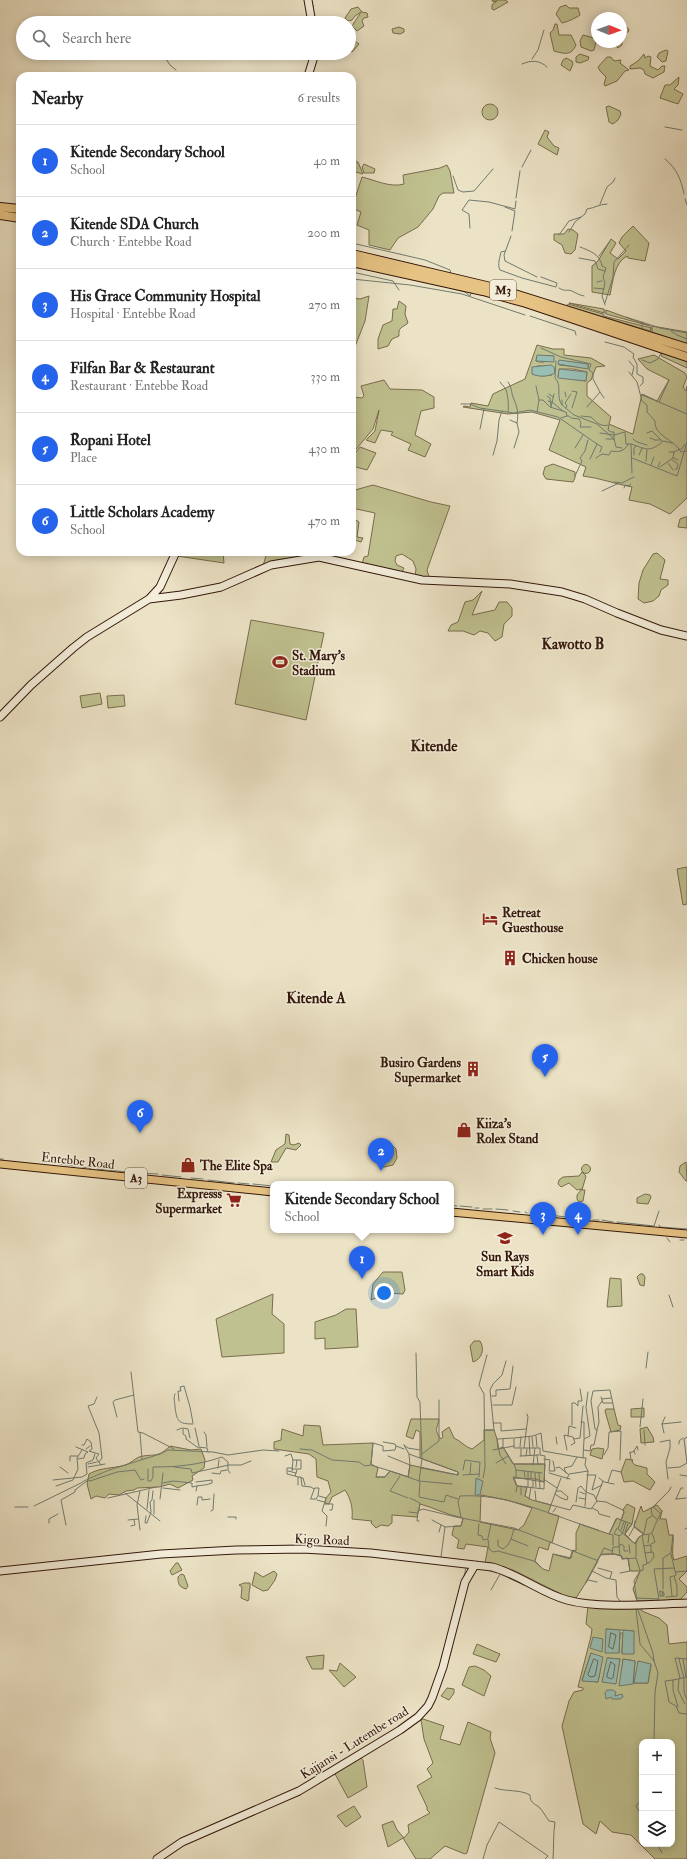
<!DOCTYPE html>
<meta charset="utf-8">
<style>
:root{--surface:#fff;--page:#f6f6f6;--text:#222;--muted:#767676;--line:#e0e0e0;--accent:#2563eb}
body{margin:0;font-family:"IM FELL Double Pica",serif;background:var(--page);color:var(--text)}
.controls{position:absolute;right:12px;bottom:12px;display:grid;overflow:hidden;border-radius:8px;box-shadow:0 2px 10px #0003}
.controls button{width:36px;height:36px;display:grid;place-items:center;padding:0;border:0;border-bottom:1px solid var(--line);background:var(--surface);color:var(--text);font:20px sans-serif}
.compass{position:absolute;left:591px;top:12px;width:36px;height:36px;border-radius:50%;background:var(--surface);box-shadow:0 2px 10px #0003;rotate:91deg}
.you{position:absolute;left:384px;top:1293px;width:14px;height:14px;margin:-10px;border:3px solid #fff;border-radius:50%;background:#1a73e8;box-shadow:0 0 0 6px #1a73e833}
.badge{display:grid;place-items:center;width:26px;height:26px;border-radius:50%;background:var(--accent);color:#fff;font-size:13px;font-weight:700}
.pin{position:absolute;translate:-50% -33px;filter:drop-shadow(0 1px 2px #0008)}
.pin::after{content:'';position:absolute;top:21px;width:14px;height:12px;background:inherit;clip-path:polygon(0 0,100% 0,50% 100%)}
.popup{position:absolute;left:270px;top:1181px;width:184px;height:52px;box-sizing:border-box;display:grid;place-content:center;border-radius:8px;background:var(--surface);filter:drop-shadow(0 1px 3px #0005);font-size:13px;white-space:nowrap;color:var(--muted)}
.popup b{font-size:15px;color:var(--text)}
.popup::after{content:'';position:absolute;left:50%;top:100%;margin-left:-8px;border:8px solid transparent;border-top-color:var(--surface)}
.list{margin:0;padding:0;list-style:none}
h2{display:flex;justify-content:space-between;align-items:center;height:52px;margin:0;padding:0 16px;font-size:17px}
h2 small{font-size:13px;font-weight:400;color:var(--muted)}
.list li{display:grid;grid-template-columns:26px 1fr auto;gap:12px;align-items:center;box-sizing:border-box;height:72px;padding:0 16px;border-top:1px solid var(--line)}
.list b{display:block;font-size:15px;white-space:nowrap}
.list p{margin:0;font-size:13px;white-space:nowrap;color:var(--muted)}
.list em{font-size:13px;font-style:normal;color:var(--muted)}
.icon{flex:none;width:22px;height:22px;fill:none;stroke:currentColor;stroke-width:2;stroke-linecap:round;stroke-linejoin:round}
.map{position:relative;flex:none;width:687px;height:1859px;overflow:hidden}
.search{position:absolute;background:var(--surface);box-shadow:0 2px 10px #0003;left:16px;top:16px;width:340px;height:44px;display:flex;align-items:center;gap:10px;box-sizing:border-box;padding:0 14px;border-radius:22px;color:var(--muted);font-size:15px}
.panel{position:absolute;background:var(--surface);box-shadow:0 2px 10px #0003;left:16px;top:72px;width:340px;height:484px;border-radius:12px}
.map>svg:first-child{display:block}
</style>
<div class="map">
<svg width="687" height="1859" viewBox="0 0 687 1859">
<rect width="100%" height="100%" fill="#ece3c6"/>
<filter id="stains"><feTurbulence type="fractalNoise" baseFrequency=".005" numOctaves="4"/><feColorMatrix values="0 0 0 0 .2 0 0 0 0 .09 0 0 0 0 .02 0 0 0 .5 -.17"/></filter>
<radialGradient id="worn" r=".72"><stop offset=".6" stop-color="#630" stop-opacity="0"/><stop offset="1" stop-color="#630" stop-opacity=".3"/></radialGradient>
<path fill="#c0c190" stroke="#7a6c4d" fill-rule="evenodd" d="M492 0H505L508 2 494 10 492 9V5L497 1 493 2Z
M566 5 569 8H578L580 15C576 18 567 22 562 23L556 14 560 7Z
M358 7 362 12 367 13 368 17 364 18 362 21 364 26 357 31 352 26 361 12 355 16 352 20 348 21 345 18 351 9Z
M555 24H557L559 35H571L576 45C571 56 565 54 554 51L550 33 553 30Z
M626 26 629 30 628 32 625 33 622 37V45L618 48 613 42H621V29Z
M399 27 404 29V32L400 34 393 33 392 29Z
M583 35 594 38 596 42 594 50 591 51 581 47 580 41Z
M349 37 359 44 352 52 349 50Z
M666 50 668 51 666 61 662 62 657 57 659 53Z
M580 54 589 57 588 60 580 63 576 62V57Z
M644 54 645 58 648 56 651 57 650 66 658 70 662 66H665L664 72 653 78 645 74 644 70 640 68 630 69V66L638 61Z
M607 57H611L614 61 621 60 620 63 629 70 625 71 617 81 605 86 604 84 606 77 600 71 598 67Z
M566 58 572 61 573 64 570 71 561 65 563 60Z
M679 77 678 85 674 89 683 94 678 104 660 98 665 85H670Z
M482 112a8 8 0 1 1 16 0a8 8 0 1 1-16 0Z
M609 106 620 111 621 114 618 120 613 124 609 122 606 107Z
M545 130 549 132 547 137 554 146 559 148 557 155 538 144Z
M352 162H358L363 174 352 171Z
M364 164 375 169 374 173H364L362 167Z
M447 165 450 171 454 193H443L439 196 433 209 418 227 398 238 390 250 369 245V230L357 225 361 212 352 208 362 177C375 180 390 188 404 184L403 175 440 168Z
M633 226 649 243 645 261 628 258 627 256C614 263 613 281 610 295L592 292V266L598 261 611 239 616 243 610 253 618 259 626 251 619 243 622 237Z
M568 229 573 230 578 234 575 250 571 254 565 253 562 245 554 240V234H564Z
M369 296 365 321 354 349 352 344V298L360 299Z
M399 301 406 306 405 314 408 323C402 328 398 327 399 336L392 339 388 346 378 349V339L383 325 392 321 393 309H397Z
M569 303 604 309V313Z
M568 304 603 314 604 316 651 328 650 331 567 306Z
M606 310 650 326 606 314Z
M652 326 687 332V344L652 332Z
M537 345 553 349H564V355L591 358 605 366 596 367 591 380 587 383V396L611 417 609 424 630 433 633 434 642 394 657 401 669 380 647 369 638 359 654 355 685 373 687 377 683 387 686 391 687 386V498L670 514 650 504 629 500 632 487C615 484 600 478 583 476L586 467 549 450 560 420 532 412 508 414 463 407 464 406 470 407 471 403 488 406 493 394 525 379ZM537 356H554C547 361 544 364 536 361ZM559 361 588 364V368L559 365ZM537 366H549L552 375 542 376 532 374ZM559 369H573L587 372 586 381 558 377Z
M662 352 687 360V368L661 356Z
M384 380 390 389 422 390 434 397V408L421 411 415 435 431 444 425 457 408 450 411 444 391 435 393 432 381 430 375 443 366 440 375 431 379 410 373 429 352 454V397L362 398 364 396 361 386Z
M360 447 376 453 367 470 352 466V457Z
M553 464 575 472V478L573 482 546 479 543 474 545 467Z
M373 485 431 502 450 506 427 570 430 580 415 577 416 569 413 561 402 554 396 556 395 561 397 565 404 568 401 574 362 564 364 557 368 556 375 513 352 508 355 490Z
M685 517H687V528L678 527 680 519Z
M354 519 359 522 357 537 363 538 361 542 352 539V520Z
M178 552H223L224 563 177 556Z
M267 552H302L315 556 263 566Z
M657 553 665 560 660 579 668 580V585L661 590 659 596 653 601 644 603 638 599 639 583 643 570 653 554Z
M482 591 472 615 495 610 499 602H507L512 608V616L504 624 502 637 495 641 488 633 480 631 474 635 463 631H448L451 625 458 622 465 602 473 600Z
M251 620 324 633 306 720 235 704Z
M100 693 102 704 82 708 80 696Z
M124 695 125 706 108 708 107 696Z
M687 867V904L683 905 677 869Z
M286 1134 289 1135 290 1144 294 1145 299 1143 301 1145 296 1150 286 1148 278 1162H271L276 1150 285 1144Z
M387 1145 393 1146 396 1149 397 1158 393 1165 384 1167 379 1165V1152Z
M686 1162 687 1181H686L679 1172 680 1166Z
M581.5 1169a4.5 4.5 0 1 1 9 0a4.5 4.5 0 1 1-9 0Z
M582 1172 586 1176 582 1190H585L583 1201 579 1202 577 1199V1195L582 1189 577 1190 569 1183 561 1187 558 1184 559 1180 563 1177 579 1176Z
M645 1194 650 1195 651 1197 648 1204 637 1203V1198Z
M383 1272H402L405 1290 403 1294 386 1293 371 1300 373 1284Z
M640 1274H643L645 1277 644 1286 640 1285 637 1277Z
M610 1278 621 1279 622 1306 607 1307Z
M273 1294 272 1314 284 1324V1353L222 1357 216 1319Z
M346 1309H356L358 1347 325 1349V1338L315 1339V1322L336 1315Z
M474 1341H480C485 1349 482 1359 473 1362L470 1346Z
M644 1408V1417H631V1409Z
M606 1409H614L618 1425 621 1426 620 1430 611 1432 605 1411Z
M411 1419H439C438 1428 433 1429 441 1439L443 1437 442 1432 449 1427 454 1438C461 1441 465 1447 472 1449L484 1440V1430H494L497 1439 498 1449 503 1447 513 1464H545L544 1482 536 1479 514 1478 517 1486 527 1487 525 1496 532 1500 551 1505 548 1513 559 1516 552 1543 550 1542 548 1550 539 1547 535 1561 543 1569 549 1571 553 1554 571 1558 573 1550 576 1551V1533L580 1524 609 1534 617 1518 621 1520 624 1512 623 1510 627 1504 635 1508 632 1524 625 1534 634 1543H636L639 1537 644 1534 634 1526 641 1506 643 1512 657 1505 662 1511 660 1519H666L669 1535H673C674 1544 671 1551 674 1560L687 1556V1571L679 1579 687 1587V1592L680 1600 637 1601 633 1589 640 1571H630L628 1558 622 1559 621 1556 614 1554H601L585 1584 576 1598 567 1597 513 1570 485 1563 488 1547 466 1544 464 1549 457 1548 459 1540 452 1535 454 1526H461L463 1518C447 1515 435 1508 420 1504L417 1517 392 1515V1523L388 1526 381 1525 376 1528 371 1523 372 1521 352 1519C353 1508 351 1499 345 1490L332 1497 329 1504 325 1503 326 1498 331 1492 328 1481 317 1477 316 1459 309 1454 274 1449V1442L281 1440 282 1429 303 1436 304 1425 320 1426 323 1445 373 1443 371 1464 378 1468 376 1477H385L390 1471 408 1477 410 1465 458 1475V1472L420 1458V1432L416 1430 413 1439 406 1436ZM481 1495 507 1500 532 1508 524 1525 518 1530 480 1522Z
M647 1427 653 1437 654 1442 641 1443 640 1429Z
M170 1446 191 1450 201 1449 205 1460 204 1468 192 1476 193 1480 178 1488 170 1484 159 1487 137 1488 134 1490 126 1491 119 1495 109 1494 105 1498 96 1496 91 1499 87 1484 89 1474C101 1467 112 1469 125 1465 130 1464 134 1459 139 1457 153 1453 157 1459 170 1446Z
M598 1448 604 1449 602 1459 590 1455 592 1449Z
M626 1459 633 1460 632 1462 635 1465 647 1468V1474L655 1482 650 1490 633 1481 624 1482 621 1472Z
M176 1563H178L182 1570 172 1575 170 1571Z
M274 1571 277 1574 275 1580 268 1590 263 1591 252 1585 255 1572 263 1577Z
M181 1574 184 1575 188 1586 186 1589C179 1587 178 1584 178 1577Z
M244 1583H250C251 1588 248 1593 249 1599L248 1601 241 1598 242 1587 239 1585Z
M588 1606H640L642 1611 659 1618 667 1625 669 1644 687 1642V1859H655L631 1835 612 1832 600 1821 596 1834 583 1824 562 1726 569 1701 574 1692 583 1690V1688L578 1687 591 1636 592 1629 586 1624ZM606 1629 634 1631 622 1653 623 1633H620L619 1653ZM591 1653 600 1672 598 1682 582 1680ZM607 1658 620 1659 617 1673ZM623 1659 635 1661 633 1684 622 1669ZM651 1665 648 1683H634L636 1677ZM642 1742H672V1844H642Z
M477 1644 500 1654 496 1662 473 1654Z
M324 1655 323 1669H312L306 1657Z
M340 1663 356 1677 344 1687 329 1670 337 1671Z
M475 1666 484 1670 491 1676 484 1696 462 1685 469 1667Z
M447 1688 454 1689V1693L449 1700 441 1696Z
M423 1719 444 1726 440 1739 460 1745 468 1722 491 1732 490 1738 495 1753 467 1853 465 1854 445 1846 430 1859H416L403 1838 388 1847 382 1825 393 1821 397 1830 404 1838 409 1832 408 1825 430 1813 427 1810V1807L417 1786 432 1777 427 1769 433 1763 424 1739 421 1720Z
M360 1757 363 1760 367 1787 348 1798 334 1772Z
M354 1806 361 1817 346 1827 337 1816Z"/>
<path fill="#99beb4" stroke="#707b70" d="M537 355 554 356V362L536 361Z
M559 360 588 364V369L558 364Z
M551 365 554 367 555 373C549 377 538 377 532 374V367Z
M559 369 587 372 586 381 558 378Z
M476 1478 483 1481 480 1495H475Z
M606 1629 620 1630 619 1653H605Z
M623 1630 634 1631V1654H622Z
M593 1637 603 1639 602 1652 590 1648Z
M591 1653 603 1657 598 1682 582 1681Z
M607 1658 620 1659 616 1684 602 1682Z
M623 1659 635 1661 633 1684 619 1686Z
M638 1661 651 1664 648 1683H634Z
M607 1690H613L616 1692 615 1696 622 1694 623 1697 620 1699H612L611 1697 606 1699 605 1693Z"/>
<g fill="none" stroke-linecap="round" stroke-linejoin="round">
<path stroke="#666a5f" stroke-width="1" d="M611 1633 616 1635 613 1649 609 1647Z
M594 1659 598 1661 595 1676 590 1677 588 1675Z
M611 1662 615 1665 613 1678 611 1679 607 1677Z"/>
<path stroke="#707b70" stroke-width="1" d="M313 5V11
M162 53 170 65 176 70
M532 59 538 50 544 30
M522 64C531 60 540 60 547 67
M665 127 682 130
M352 151 356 161
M665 159C677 169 681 179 684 194
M522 167 531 150
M453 176 458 190 463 192 474 191 493 169
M516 198 520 171
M685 199 687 205
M600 204 607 187 613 182 615 178
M505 207 515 211 512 231
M470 228 469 214 462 210 469 200 489 202 515 209 516 201
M569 232 575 222 585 214 587 209C595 208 599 204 607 204
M559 235 569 221 581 217
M511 236 504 255 505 261 537 277
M352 243 425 260 450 270 451 274
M580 247C590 251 600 254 602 266L606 268 603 277 605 283 602 296 605 305
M352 250 429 268
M505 251 501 252C500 257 497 265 500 270L522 278 556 287 557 283 541 277
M599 256 610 241
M579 258 595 261 598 269 605 271
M352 272 393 281 399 290
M352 279 410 285 462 294 525 315
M597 282 602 281
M447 287 465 292 470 296 471 293
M559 288C565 292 567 289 572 291 576 293 579 295 584 296
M594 288 604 289
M605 303 613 277 614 262 629 245
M605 310V314
M530 316 575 331 576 335
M626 317 660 328 687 333
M642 322V329
M651 326V332L687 344
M671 331 677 335 687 339
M605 342 624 347 634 354 633 357 637 364V374L643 377V383L640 386
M541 348 561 357 591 364 589 370 593 373V379L600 392
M642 360 650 363 658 359 661 353
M556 361 555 378C563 386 555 396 562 405
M629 361 634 367 632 375
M629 372 637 382 642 401 647 405V412L655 421C654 436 674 439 681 452L687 451
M669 380 659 402 687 414
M500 382C502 385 505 387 506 390 508 395 509 407 508 412
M508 382C512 388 511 391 513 397 517 406 519 413 517 423
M536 386 539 400 537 412
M572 391 577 392 572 408
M565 392 566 397
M549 394 553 397
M642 395 659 402
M547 396 550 398 551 406
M539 400H543L550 407 566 412 567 416H569L571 418 579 419 581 423 580 427H591
M562 400V405L574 415 597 424 614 439
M548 401 552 402 563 411
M461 404H470L480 408 514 413 530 410 558 417 597 444
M551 407 554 394
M587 407 600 392 604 398
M566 408 567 406 565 403 571 394
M581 416 591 417C598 423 600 427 609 425L608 430 611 432H614V439
M561 418 567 416
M510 420 517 423 519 432 514 448
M480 429 484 409
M600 433 614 435 625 432 626 444H628
M647 433 652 431 662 441
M650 438 655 440H660
M606 439H614L616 447 622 448
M633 439 637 442 647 445
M575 448 583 435
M681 450 685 444
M669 452H674
M493 455 497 441 499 420 502 411
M634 455V448L636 446
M639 455 642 448
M596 458 602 454 609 455 611 451C619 452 624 452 628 444H631
M632 458 677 476 687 442
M673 458 678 460
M590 459 597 444 602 447 600 452
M672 460 678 464 677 469H675
M646 461 647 450
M668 463 673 470
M651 465 654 457
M658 467 660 462
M660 467 673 458 674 452 680 449
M632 473 631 444C646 449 650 453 663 441L672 443
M575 476 582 461 580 458 585 451 588 440
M614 482 622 483 634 477
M624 488 625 485 629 486 631 484
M602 491 619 483
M0 1159H3
M60 1164 75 1166
M138 1168 139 1173 158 1174
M79 1169 87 1167 93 1170
M97 1169 136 1173 135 1168
M162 1175 181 1177
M191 1178 203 1179
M208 1180 234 1183
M238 1183 249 1184
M253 1184 273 1186
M451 1205 457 1206
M460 1206 472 1207
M475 1208H479
M483 1209H492
M496 1209 508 1210
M513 1211 520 1212
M525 1212 527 1213
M531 1213 575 1218
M581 1218 588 1219
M593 1220H599
M602 1220 613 1222
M617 1222 654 1226 659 1211
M659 1225 660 1227 687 1229
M667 1238 670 1242
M680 1240H684
M669 1295 673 1307
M646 1368 648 1352
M131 1372 138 1432 143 1433 174 1449
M175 1394C173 1399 175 1402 175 1407 177 1421 178 1424 193 1424
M492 1396H496V1390L510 1389 513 1366
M97 1397 94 1404 88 1406 99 1433 102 1458 99 1462
M601 1397 603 1403H612
M602 1399 611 1398
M179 1401 178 1391H181L180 1387 184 1386 190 1407 193 1423
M493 1405H512L516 1387
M117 1417 113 1402 115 1400 134 1395
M581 1422H584V1438
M493 1423H501V1431L526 1429
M662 1424 681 1422
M572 1425V1403H575L578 1406V1401H582L580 1389
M640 1427 643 1399
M195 1428 199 1446
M177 1430 182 1428
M484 1430H494L490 1390 493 1384 502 1375 506 1361
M597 1430 599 1422 598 1407 602 1401
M644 1430 645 1445
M204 1432 206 1435 207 1447
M140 1433 142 1459
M664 1433 662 1424 665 1417
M536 1436 537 1447
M568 1436 569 1426 576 1428
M529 1437 530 1455
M532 1437 533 1447
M556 1437 557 1444
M190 1438 188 1429 183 1428V1434L186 1436V1439L197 1447 207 1448 208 1452
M503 1439V1447L513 1463
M574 1439 580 1438 583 1406
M383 1442 395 1444 396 1446 404 1449
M660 1442 670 1440V1448L666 1462 668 1479
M679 1444V1441L683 1438
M82 1445H84L87 1439 91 1442 92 1449 89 1451 99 1454 96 1458 101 1465
M404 1445 409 1454 410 1465
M404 1445 408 1448 420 1450
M76 1447 88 1452 85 1454 84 1458 78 1459
M520 1447 521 1437
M524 1448 528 1417 527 1414
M86 1449 90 1446
M300 1449 312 1450 332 1460 359 1462 365 1466 371 1465 409 1477
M493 1450 514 1446
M567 1450 564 1435 573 1437 575 1443 571 1445
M584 1450 590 1451 591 1445H594L597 1430 595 1429 591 1401 593 1391 610 1390 614 1409
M634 1451 637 1446 638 1450
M630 1452 631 1460
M630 1453 634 1451 635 1454
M409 1454 458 1472V1475L421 1468
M422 1454 439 1441V1400
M537 1455 538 1464
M604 1455 608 1448 609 1432 621 1431 620 1460
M285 1456 291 1454 293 1460 292 1471
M388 1456 410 1465 408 1477 419 1481 422 1459 420 1402 417 1397 416 1353
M520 1456 539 1455
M521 1456V1449
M526 1456 527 1449
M583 1458 584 1439 590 1436 586 1407 588 1392
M544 1459 550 1460 549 1471H555L553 1461
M293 1460H297L296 1467
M70 1461V1456H78
M496 1463 508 1456
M88 1464 97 1462
M371 1464 373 1443 383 1446V1451L395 1450 396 1446
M506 1464 500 1455 497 1439 513 1438
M533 1465 535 1448
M60 1467 68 1473
M88 1467 105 1464
M174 1467 191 1469 192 1473 229 1465H241L251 1461
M218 1468 219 1460
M292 1468H287V1474L295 1476
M556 1468 559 1467 568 1474
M668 1468 680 1467 687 1463 684 1439 687 1437
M148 1469V1481H151L153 1477V1467C177 1467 199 1465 222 1457L228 1462V1470L230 1473
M292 1469H301V1460H297
M297 1470 295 1476 298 1477
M463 1470 465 1460 478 1462H480L479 1477
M516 1470 514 1464H543
M288 1471 296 1473
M524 1471 525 1477
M528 1472V1487
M531 1472V1478
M212 1473 220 1474 221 1471 227 1470
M535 1473 536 1487
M539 1473 540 1488
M549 1473 570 1479
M566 1473 564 1468 572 1466 577 1457 586 1458 585 1465 588 1471
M470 1474 471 1463
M463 1475 479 1474
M587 1475H596L592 1490 602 1485
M680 1475 687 1476
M400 1476 390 1491 408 1498
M376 1477H385L389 1472
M516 1477V1470L542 1473
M301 1478H303L305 1485
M483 1478 485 1468 484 1394 479 1385 487 1355
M599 1478 604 1482 614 1484
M567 1479 569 1474 588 1471 585 1506
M53 1480 82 1477 87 1474 86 1463 93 1460 95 1454
M88 1480 90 1481 117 1472 135 1470 141 1480 144 1479
M545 1480 557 1488
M419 1481 452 1484
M420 1482 419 1497 444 1502 446 1495 458 1499
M608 1482 612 1470 621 1472
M163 1483 173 1481 192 1483V1487C198 1485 205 1486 212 1483V1480L196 1482
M298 1485V1477H301L302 1486 311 1487 314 1489
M516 1485 513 1477 544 1482
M56 1486 73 1480 78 1469 77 1458 82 1450
M521 1486V1495
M533 1487V1480
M163 1488 180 1490
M315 1488H319L318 1496 316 1499H311Z
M140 1491 137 1505 140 1530
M196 1491 197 1486
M535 1491 536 1501 570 1510 573 1505 591 1509 597 1501 606 1502 623 1510 624 1512 618 1529 634 1543H636
M516 1492 517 1486 544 1489 545 1456 540 1455V1448H514V1438L533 1436 541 1433 543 1451 577 1457
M580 1492 585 1494
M125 1493 160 1521
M555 1494 561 1498 567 1500 568 1497 561 1491H556
M319 1496 326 1498 322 1511 327 1516 326 1526
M525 1496 527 1487
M108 1498 156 1487
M410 1498 420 1503 419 1510
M579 1498 585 1499
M160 1499 163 1473
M529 1499 531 1487
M596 1499 603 1481
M676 1499 681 1488H683
M676 1499 686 1498
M154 1500V1514
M317 1500 324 1502
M576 1502 578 1488 581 1486 586 1492 594 1495 597 1501
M325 1504H333L332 1510H330
M197 1505 198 1497H202V1500L210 1499
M551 1505 561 1478
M34 1506 81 1483C84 1480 116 1467 119 1467L160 1454 168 1450 213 1452 228 1455 263 1450 279 1451
M15 1507H28
M653 1507 669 1491 671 1487
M592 1508 598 1511 599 1514 610 1517
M147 1509 149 1490
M211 1511 213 1510 214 1494
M409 1512 417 1513
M553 1512 556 1508
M146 1516 145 1523H147L151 1512 150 1502 152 1500 153 1491
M228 1517H236V1519
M461 1517 458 1502 460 1496C508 1493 553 1516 598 1530
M128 1520 138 1519
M432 1520 445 1527 461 1526 463 1519
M621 1520 632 1524 625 1533
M658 1520 652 1515 651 1509 653 1507 660 1513
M419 1521H417L418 1511 423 1509 456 1517 514 1528 596 1560H598L604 1548 612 1551
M49 1523V1519L58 1514
M479 1524 478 1535 482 1536 483 1540 488 1539 489 1549 493 1552 498 1551 534 1561 543 1569
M66 1525 61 1500 75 1492V1490L87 1481
M131 1526 135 1525 134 1520
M634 1526 635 1521
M617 1528 614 1534 620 1536 623 1532 626 1522
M514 1529 511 1539 528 1546
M685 1529 687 1528
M621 1530 624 1522
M439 1532 441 1525
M610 1532 616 1519
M625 1532 628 1524
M644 1533 647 1519 652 1516
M609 1534 613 1535V1545
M629 1536 634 1527 643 1534
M488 1538 491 1524
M498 1540V1546L503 1549 508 1545 511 1539
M648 1543 649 1535
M651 1544 655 1542 652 1533
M629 1545 630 1553
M644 1546 651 1545V1552
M645 1553 653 1552 654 1557 649 1563H647
M553 1554 570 1559 572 1551
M612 1554 613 1547H619V1537
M601 1555 614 1554 622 1556V1559L636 1558 640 1570
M620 1555 619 1547 621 1544 624 1546V1551H628
M441 1557 445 1527
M636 1557V1541L639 1537
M598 1568 612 1572 610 1578
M487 1570 497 1573
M592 1571 606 1578 616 1580 617 1597 620 1601
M676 1572 687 1571
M620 1573 630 1571 628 1559
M464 1577 466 1567
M588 1580 597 1582
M586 1583 598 1561
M663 1589V1558L671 1553 673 1535
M491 1590 500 1574 524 1585
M660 1591V1596H662L663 1591
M660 1591 664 1593V1596H662
M672 1596 670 1577 673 1576
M666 1597 677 1596V1586L674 1576 676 1575 671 1554
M637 1598 659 1599 654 1569 674 1568
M637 1601 634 1581 640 1571 643 1570V1565L647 1564 642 1535 650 1534 653 1531C653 1529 660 1514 662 1511
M637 1607 653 1653 654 1661
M636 1609 640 1644 654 1661 658 1673 655 1692 654 1742
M449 1658 452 1648
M679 1658C680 1664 681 1668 683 1674 686 1683 681 1691 687 1699
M683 1659 686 1677
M680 1678 675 1658 687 1659
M679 1679 678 1690 685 1704
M673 1680 665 1681 669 1702 676 1706 679 1713 687 1714
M678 1707 673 1690V1680L687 1677
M495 1788C506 1792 519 1789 530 1795 530 1802 533 1803 539 1807 543 1811 546 1817 549 1821L555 1822C553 1835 554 1846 553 1859
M642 1799 636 1806 642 1816
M657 1844 662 1853
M483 1859 487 1845 499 1822 548 1856 545 1859"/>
<g stroke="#33170a" stroke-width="9">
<path id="secondary" d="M308 0 312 23
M308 76 313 60V53
M149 599 181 595 221 587 271 565 319 557 422 580 510 584 562 592 585 599 617 613 661 630 687 636
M0 717 31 685 73 648 87 637 149 599 160 587 176 552
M0 1571 161 1554 236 1550 303 1549 371 1553 492 1567C519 1574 541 1593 567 1600 599 1609 653 1604 687 1603
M157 1859 182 1842 299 1791 400 1730 418 1717 428 1706 432 1698 443 1667 465 1582 475 1565"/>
</g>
<g stroke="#33170a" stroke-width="9">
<path id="primary" d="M0 1164 273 1192
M451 1212 687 1234"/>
</g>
<g stroke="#33170a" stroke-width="10">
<path id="highway" d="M0 207 20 209
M0 215 20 218
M352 254 495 288 687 348
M352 262 483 291 526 303 687 357"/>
</g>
<use href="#secondary" stroke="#f3edda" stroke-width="7"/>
<use href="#primary" stroke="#e6c283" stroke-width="7"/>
<use href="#highway" stroke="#e6c283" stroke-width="8"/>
</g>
<defs>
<g id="stadium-bare" transform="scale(1.2)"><path d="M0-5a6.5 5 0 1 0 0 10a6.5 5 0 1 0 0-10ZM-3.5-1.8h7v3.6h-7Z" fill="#8f2418" stroke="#f3edda" stroke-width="2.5" paint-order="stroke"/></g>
<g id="hotel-bare" transform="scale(1.2)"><path d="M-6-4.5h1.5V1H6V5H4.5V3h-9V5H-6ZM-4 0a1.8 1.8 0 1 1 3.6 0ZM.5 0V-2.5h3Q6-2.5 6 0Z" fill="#8f2418" stroke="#f3edda" stroke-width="2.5" paint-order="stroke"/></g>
<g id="building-bare" transform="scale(1.2)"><path d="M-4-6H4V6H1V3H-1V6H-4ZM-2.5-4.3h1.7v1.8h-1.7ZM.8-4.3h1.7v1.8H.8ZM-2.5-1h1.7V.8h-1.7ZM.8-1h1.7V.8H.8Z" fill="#8f2418" stroke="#f3edda" stroke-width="2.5" paint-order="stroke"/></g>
<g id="shop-bare" transform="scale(1.2)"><path d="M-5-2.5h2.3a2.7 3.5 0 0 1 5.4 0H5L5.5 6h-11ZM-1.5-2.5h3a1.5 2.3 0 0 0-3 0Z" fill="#8f2418" stroke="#f3edda" stroke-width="2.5" paint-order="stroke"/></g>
<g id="supermarket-bare" transform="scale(1.2)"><path d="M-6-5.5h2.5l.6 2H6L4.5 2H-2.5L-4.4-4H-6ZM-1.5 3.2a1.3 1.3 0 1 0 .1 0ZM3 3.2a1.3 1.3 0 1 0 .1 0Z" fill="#8f2418" stroke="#f3edda" stroke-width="2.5" paint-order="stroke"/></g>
<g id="school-bare" transform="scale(1.2)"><path d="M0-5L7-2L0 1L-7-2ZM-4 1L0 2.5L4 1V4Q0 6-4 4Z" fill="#8f2418" stroke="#f3edda" stroke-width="2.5" paint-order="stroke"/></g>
</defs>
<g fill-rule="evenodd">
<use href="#stadium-bare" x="280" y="662"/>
<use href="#hotel-bare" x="490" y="919"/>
<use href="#building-bare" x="510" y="958"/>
<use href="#building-bare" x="473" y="1069"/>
<use href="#shop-bare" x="464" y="1130"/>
<use href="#shop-bare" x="188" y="1165"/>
<use href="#supermarket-bare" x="234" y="1200"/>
<use href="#school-bare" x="505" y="1238"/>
</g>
<g text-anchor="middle" stroke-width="3" stroke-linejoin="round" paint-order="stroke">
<g fill="#f3edda" stroke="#6d5748" stroke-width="1">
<rect x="490" y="280" width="26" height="20" rx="3"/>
<rect x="125" y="1168" width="22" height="20" rx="3"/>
</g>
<g font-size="12" font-weight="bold" fill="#33170a">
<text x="503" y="294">M3</text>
<text x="136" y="1182">A3</text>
</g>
<g font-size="13" font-weight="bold" fill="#33170a" stroke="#f3edda" text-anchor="start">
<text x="292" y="660">St. Mary’s<tspan x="292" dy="15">Stadium</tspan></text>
<text x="502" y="917">Retreat<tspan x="502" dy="15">Guesthouse</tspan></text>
<text x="522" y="963">Chicken house</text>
<text x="461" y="1067" text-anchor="end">Busiro Gardens<tspan x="461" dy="15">Supermarket</tspan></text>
<text x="476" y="1128">Kiiza's<tspan x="476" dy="15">Rolex Stand</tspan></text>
<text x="200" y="1170">The Elite Spa</text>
<text x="222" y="1198" text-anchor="end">Expresss<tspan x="222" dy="15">Supermarket</tspan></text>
<text x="505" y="1261" text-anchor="middle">Sun Rays<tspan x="505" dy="15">Smart Kids</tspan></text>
</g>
<g font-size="13" fill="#33170a" stroke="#f3edda">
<text transform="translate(78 1160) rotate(6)" y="5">Entebbe Road</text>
<text transform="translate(322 1539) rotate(2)" y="5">Kigo Road</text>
<text transform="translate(354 1742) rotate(-32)" y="5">Kajjansi - Lutembe road</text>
</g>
<g font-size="15" font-weight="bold" fill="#33170a" stroke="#f3edda">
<text x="573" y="649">Kawotto B</text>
<text x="434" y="751">Kitende</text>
<text x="316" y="1003">Kitende A</text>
</g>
</g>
<rect width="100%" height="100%" filter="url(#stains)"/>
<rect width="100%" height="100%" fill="url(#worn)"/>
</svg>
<div class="controls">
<button>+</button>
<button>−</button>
<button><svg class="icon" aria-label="layers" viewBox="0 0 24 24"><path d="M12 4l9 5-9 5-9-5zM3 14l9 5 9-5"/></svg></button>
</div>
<svg class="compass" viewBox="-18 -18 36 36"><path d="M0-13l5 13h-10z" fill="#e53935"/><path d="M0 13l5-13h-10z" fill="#767676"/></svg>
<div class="you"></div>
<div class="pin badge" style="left:362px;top:1279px">1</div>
<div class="popup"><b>Kitende Secondary School</b>School</div>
<div class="pin badge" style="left:381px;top:1171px">2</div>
<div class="pin badge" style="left:543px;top:1235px">3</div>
<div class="pin badge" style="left:578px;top:1235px">4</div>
<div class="pin badge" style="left:545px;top:1077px">5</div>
<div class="pin badge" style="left:140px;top:1133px">6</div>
<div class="search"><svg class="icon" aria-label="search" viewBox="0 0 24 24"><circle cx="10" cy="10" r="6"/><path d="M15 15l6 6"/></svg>Search here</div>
<section class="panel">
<h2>Nearby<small>6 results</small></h2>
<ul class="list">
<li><span class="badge">1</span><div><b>Kitende Secondary School</b><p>School</p></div><em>40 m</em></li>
<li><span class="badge">2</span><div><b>Kitende SDA Church</b><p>Church · Entebbe Road</p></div><em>200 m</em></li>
<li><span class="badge">3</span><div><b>His Grace Community Hospital</b><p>Hospital · Entebbe Road</p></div><em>270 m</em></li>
<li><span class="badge">4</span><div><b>Filfan Bar &amp; Restaurant</b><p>Restaurant · Entebbe Road</p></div><em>330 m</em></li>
<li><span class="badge">5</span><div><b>Ropani Hotel</b><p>Place</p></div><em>430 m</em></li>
<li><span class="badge">6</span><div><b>Little Scholars Academy</b><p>School</p></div><em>470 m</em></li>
</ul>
</section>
</div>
